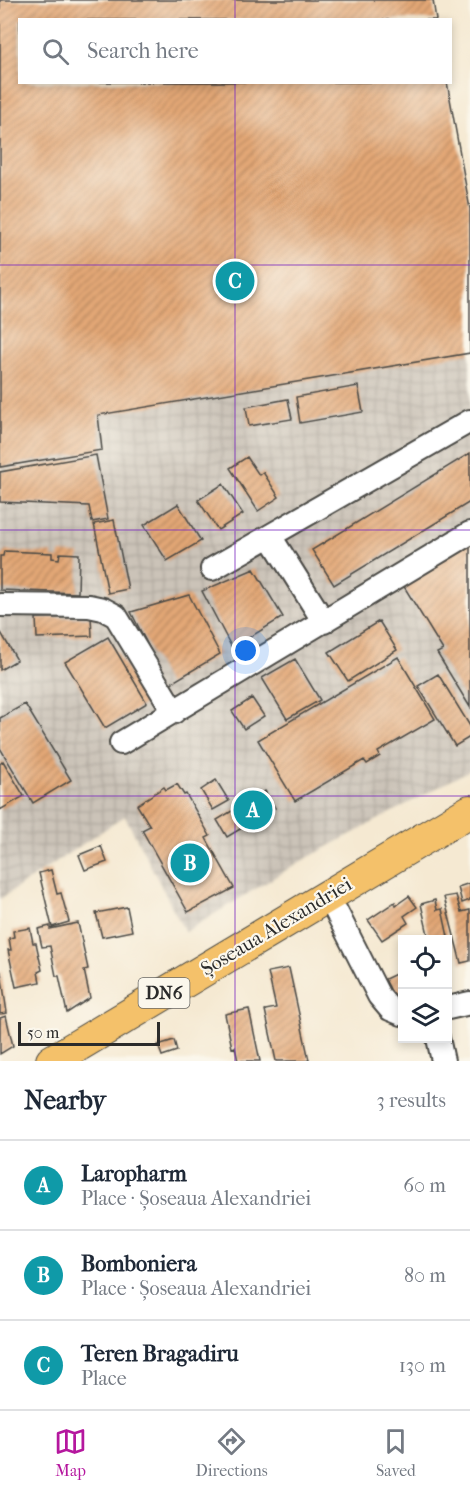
<!DOCTYPE html>
<meta charset="utf-8">
<style>
:root{--surface:#fff;--page:#f6f6f7;--text:#1f2937;--muted:#747a83;--line:#e0e1e3;--accent:#b5179e}
body{margin:0;font-family:"IM FELL French Canon",serif;background:var(--page);color:var(--text)}
.controls{position:absolute;right:18px;bottom:18px;display:grid;overflow:hidden;border-radius:0px;box-shadow:0 3px 9px #0003}
.controls button{width:54px;height:54px;display:grid;place-items:center;padding:0;border:0;border-bottom:2px solid var(--line);background:var(--surface);color:var(--text);font:30px sans-serif}
.scale{position:absolute;left:18px;bottom:15px;width:142px;box-sizing:border-box;padding-left:6px;border:3px solid #2b2b2b;border-top:0;font-size:16px;line-height:21px;white-space:nowrap;color:#2b2b2b;-webkit-text-stroke:4px #fbf7ec;paint-order:stroke}
.you{position:absolute;left:246px;top:651px;width:21px;height:21px;margin:-15px;border:4px solid #fff;border-radius:50%;background:#1a73e8;box-shadow:0 0 0 9px #1a73e833}
.badge{display:grid;place-items:center;width:39px;height:39px;border-radius:50%;background:var(--accent);color:#fff;font-size:20px;font-weight:700}
.pin{position:absolute;translate:-50% -50%;border:3px solid #fff;box-shadow:0 2px 6px #0006}
.list{margin:0;padding:0;list-style:none}
h2{display:flex;justify-content:space-between;align-items:center;height:78px;margin:0;padding:0 24px;font-size:26px}
h2 small{font-size:20px;font-weight:400;color:var(--muted)}
.list li{display:grid;grid-template-columns:39px 1fr auto;gap:18px;align-items:center;box-sizing:border-box;height:90px;padding:0 24px;border-top:2px solid var(--line)}
.list b{display:block;font-size:22px;white-space:nowrap}
.list p{margin:0;font-size:20px;white-space:nowrap;color:var(--muted)}
.list em{font-size:20px;font-style:normal;color:var(--muted)}
.icon{flex:none;width:33px;height:33px;fill:none;stroke:currentColor;stroke-width:2;stroke-linecap:round;stroke-linejoin:round}
.map{position:relative;flex:none;width:470px;height:1061px;overflow:hidden}
.search{position:absolute;background:var(--surface);box-shadow:0 3px 9px #0003;left:18px;right:18px;top:18px;height:66px;display:flex;align-items:center;gap:15px;box-sizing:border-box;padding:0 21px;border-radius:0px;color:var(--muted);font-size:22px}
.sheet{height:348px;background:var(--surface)}
nav{display:flex;justify-content:space-around;align-items:center;box-sizing:border-box;height:84px;border-top:2px solid var(--line);background:var(--surface);font-size:16px;color:var(--muted)}
nav a{display:grid;justify-items:center;gap:3px}
nav .on{color:var(--accent)}
.map>svg:first-child{display:block}
</style>
<div class="map">
<svg width="470" height="1061" viewBox="0 0 470 1061">
<defs>
<pattern id="industrial-grid" width="8" height="8" patternUnits="userSpaceOnUse" patternTransform="scale(1.5)"><rect width="8" height="8" fill="#cbc3b8"/><path d="M0 4h8M4 0v8" fill="none" stroke="#aea89e"/></pattern>
<pattern id="building-hatch" width="6" height="6" patternUnits="userSpaceOnUse" patternTransform="scale(1.5)"><rect width="6" height="6" fill="#e3a776"/><path d="M-1 1l2-2M0 6l6-6M5 7l2-2" fill="none" stroke="#b88861"/></pattern>
</defs>
<rect width="100%" height="100%" fill="#fbf7ec"/>
<filter id="ink" filterUnits="userSpaceOnUse"><feTurbulence type="fractalNoise" baseFrequency=".0167" numOctaves="2"/><feDisplacementMap in="SourceGraphic" scale="12" xChannelSelector="R" yChannelSelector="G"/><feConvolveMatrix kernelMatrix="1 2 1 2 8 2 1 2 1" color-interpolation-filters="sRGB"/></filter>
<filter id="wash" filterUnits="userSpaceOnUse"><feTurbulence type="fractalNoise" baseFrequency=".008" numOctaves="4" result="noise"/><feDisplacementMap in="SourceGraphic" scale="24" xChannelSelector="R" yChannelSelector="G"/><feGaussianBlur stdDeviation="1.35" result="paint"/><feColorMatrix in="noise" values="0 0 0 0 0 0 0 0 0 0 0 0 0 0 0 0 0 1.4 0 .05"/><feComposite in="paint" operator="in"/></filter>
<g filter="url(#wash)">
<rect width="100%" height="100%" fill="#f5e9d2"/>
<path fill="url(#industrial-grid)" d="M470 353V770L296 864 185 932 125 816 0 899V467L98 415Z"/>
<g id="blocks">
<path fill="url(#building-hatch)" d="M0 0H433L436 20H20V82H447L470 209V353L98 415 102 450 0 467Z
M358 386 363 412 300 423 296 397Z
M288 399 292 419 249 426 246 407Z
M470 453V502L334 585 312 550Z
M96 455 108 519 92 522 89 506 0 502V472Z
M247 457 259 475 263 472 279 497 258 511 230 468Z
M223 484 243 514 218 530 198 500Z
M178 504 201 541 167 561 144 525Z
M114 520 128 589 108 593 94 524Z
M470 538V707L437 653 443 650 400 580Z
M4 551 52 553V558L59 559 60 553 79 554 78 593 0 590V556H3Z
M254 569 283 617 232 648 202 591Z
M189 595 220 654 168 685 131 612Z
M91 617 92 636 37 638 36 618Z
M379 621 397 650 348 681 329 652Z
M0 631 17 660 0 670Z
M108 637 147 703 105 728 65 662Z
M398 657 435 719 378 752 380 756 367 764 364 760 295 801 258 740Z
M295 659 320 700 287 719 262 678Z
M438 674 470 726V737L455 746 418 686Z
M252 698 264 716 244 729 232 711Z
M25 704 71 780 33 803 0 748V718Z
M3 761 24 796 0 810V764Z
M216 780 229 801 213 810 201 790Z
M177 784 184 795 186 794 210 836 206 838 234 888 188 912 142 830 150 826 137 805 164 787 166 790Z
M265 791 275 808 227 837 217 820Z
M101 846 107 862 85 870 79 855Z
M51 870 57 894 61 893 69 922 52 927 39 873Z
M470 883V900L462 903 458 887Z
M456 895 461 912 470 910V961L461 963 444 897Z
M409 896 417 907 404 916 408 923 382 940 368 920 395 902 396 905Z
M435 900 437 910 442 909 450 946 448 947 447 939H429L421 904Z
M127 907 132 931 102 937 96 913Z
M78 923 88 969 84 970 90 998 67 1013 59 976H56L50 946 42 947 38 929 50 926V929Z
M30 928 33 943H36L42 970 38 972 40 982 16 987 8 950H11L9 938 14 937 13 931Z
M289 968 309 1060 306 1061H276L265 1010 276 1008 268 972Z
M402 971V998L396 1001 385 979Z
M1 972 7 1013 0 1014V973Z
M249 1009 260 1061H238L235 1047 232 1048 225 1014Z
M6 1016 13 1046 0 1054V1018Z
M174 1040 177 1051 162 1056 158 1045Z"/>
</g>
</g>
<g filter="url(#ink)">
<use href="#blocks" fill-opacity="0" stroke="#494844" stroke-width="1.5"/>
<g fill="none" stroke-linecap="round" stroke-linejoin="round">
<g stroke="#494844" stroke-width="26">
<path id="minor" d="M270 536 324 622
M212 569 470 421
M0 605 89 606 103 609 116 616 174 712
M121 743 470 533
M336 911 379 996 390 1009 402 1014
M448 1008 470 1003
M438 1038 443 1061"/>
</g>
<g stroke="#494844" stroke-width="34">
<path id="highway" d="M52 1061 470 811"/>
</g>
<use href="#minor" stroke="#fff" stroke-width="22"/>
<use href="#highway" stroke="#f4c16a" stroke-width="32"/>
</g>
</g>
<path fill="none" stroke="#7b2cbf" stroke-width="1.5" stroke-opacity="0.55" d="M235 0V20M235 82V1061M0 265H470M0 530H470M0 796H470"/>
<g text-anchor="middle" stroke-width="4.5" stroke-linejoin="round" paint-order="stroke">
<rect fill="#fbf7ec" stroke="#696865" stroke-width="1.5" x="138.5" y="978" width="51" height="30" rx="4.5"/>
<g font-size="18" font-weight="bold" fill="#2b2b2b">
<text x="164" y="999">DN6</text>
</g>
<g font-size="20" fill="#2b2b2b" stroke="#fbf7ec">
<text transform="translate(276 926) rotate(-31)" y="7">Șoseaua Alexandriei</text>
</g>
</g>
</svg>
<div class="controls">
<button><svg class="icon" aria-label="locate" viewBox="0 0 24 24"><circle cx="12" cy="12" r="6"/><path d="M12 2v4M12 18v4M2 12h4M18 12h4"/></svg></button>
<button><svg class="icon" aria-label="layers" viewBox="0 0 24 24"><path d="M12 4l9 5-9 5-9-5zM3 14l9 5 9-5"/></svg></button>
</div>
<div class="scale">50 m</div>
<div class="you"></div>
<div class="pin badge" style="left:253px;top:810px;background:#0f9aa8">A</div>
<div class="pin badge" style="left:190px;top:863px;background:#0f9aa8">B</div>
<div class="pin badge" style="left:235px;top:281px;background:#0f9aa8">C</div>
<div class="search"><svg class="icon" aria-label="search" viewBox="0 0 24 24"><circle cx="10" cy="10" r="6"/><path d="M15 15l6 6"/></svg>Search here</div>
</div>
<section class="sheet">
<h2>Nearby<small>3 results</small></h2>
<ul class="list">
<li><span class="badge" style="background:#0f9aa8">A</span><div><b>Laropharm</b><p>Place · Șoseaua Alexandriei</p></div><em>60 m</em></li>
<li><span class="badge" style="background:#0f9aa8">B</span><div><b>Bomboniera</b><p>Place · Șoseaua Alexandriei</p></div><em>80 m</em></li>
<li><span class="badge" style="background:#0f9aa8">C</span><div><b>Teren Bragadiru</b><p>Place</p></div><em>130 m</em></li>
</ul>
</section>
<nav>
<a class="on"><svg class="icon" aria-label="map" viewBox="0 0 24 24"><path d="M3 6l6-2 6 2 6-2v14l-6 2-6-2-6 2zM9 4v14M15 6v14"/></svg>Map</a>
<a><svg class="icon" aria-label="directions" viewBox="0 0 24 24"><path d="M12 3l9 9-9 9-9-9zM9 14v-3h6M13 9l2 2-2 2"/></svg>Directions</a>
<a><svg class="icon" aria-label="saved" viewBox="0 0 24 24"><path d="M7 4h10v16l-5-4-5 4z"/></svg>Saved</a>
</nav>
